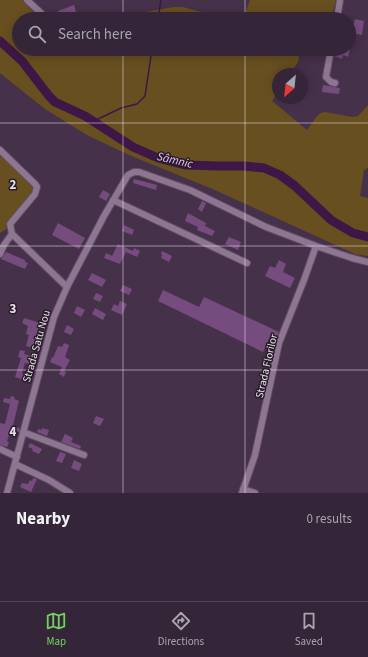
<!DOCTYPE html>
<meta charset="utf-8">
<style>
:root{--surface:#342538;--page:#3f3143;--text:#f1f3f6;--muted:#a9a5ae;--line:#4e4253;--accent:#71d35e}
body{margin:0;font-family:"Source Sans 3",sans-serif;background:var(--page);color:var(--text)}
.compass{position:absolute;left:272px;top:68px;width:36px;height:36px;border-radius:50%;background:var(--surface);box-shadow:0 2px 10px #0003;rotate:207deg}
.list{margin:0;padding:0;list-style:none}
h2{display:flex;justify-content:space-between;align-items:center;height:52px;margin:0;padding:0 16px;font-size:17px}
h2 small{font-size:13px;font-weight:400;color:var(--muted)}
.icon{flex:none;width:22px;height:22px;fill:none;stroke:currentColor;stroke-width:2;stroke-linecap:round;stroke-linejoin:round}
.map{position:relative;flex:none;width:368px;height:493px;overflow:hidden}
.search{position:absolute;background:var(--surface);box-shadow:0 2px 10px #0003;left:12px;right:12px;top:12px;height:44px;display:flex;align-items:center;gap:10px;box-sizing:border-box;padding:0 14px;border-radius:22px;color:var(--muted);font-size:15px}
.sheet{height:108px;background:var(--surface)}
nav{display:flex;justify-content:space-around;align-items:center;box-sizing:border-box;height:56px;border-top:1px solid var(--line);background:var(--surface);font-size:11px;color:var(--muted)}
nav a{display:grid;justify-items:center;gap:2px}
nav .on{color:var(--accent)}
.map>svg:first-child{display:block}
</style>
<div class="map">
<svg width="368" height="493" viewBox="0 0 368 493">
<rect width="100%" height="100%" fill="#46314a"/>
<path fill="#684f20" d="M0 0H23L40 19H19V49H300L298 62 290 74H278V92L272 101 307 130 317 116 321 113 325 112 352 117 358 116 368 105V168L364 170 360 196 368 198V256L355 254 215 190 129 155 87 135 45 109 0 73Z
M250 0H336L331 19H243Z
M173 7H183L227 19H107Z
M0 154 35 188 11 226 0 233Z"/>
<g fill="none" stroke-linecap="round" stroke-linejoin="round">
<path stroke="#3e1746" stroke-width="1.5" d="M158 19 161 0
M94 121 121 108 137 104 145 96 152 49"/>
<path stroke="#3e1746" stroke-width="9" d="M0 41 22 61 49 96 55 102 85 116 133 147 158 158 185 165 218 166H245L264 168 280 175 295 186 331 220 353 233 368 237"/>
</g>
<path fill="#764c7e" d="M74 5 76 12 61 17 58 11Z
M355 19 364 21 362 35 351 33Z
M335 49H350L348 57 343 55 342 59 334 56Z
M323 85 340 88 339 94 322 92Z
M134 179 157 185 156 190 133 183Z
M103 190 110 194 106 201 99 197Z
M202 201 206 203 202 212 198 209Z
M188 213 206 223 205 226 215 231 212 236 197 230 198 227 185 221Z
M58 223 85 238 79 249 52 235Z
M124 225 134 230 132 235 122 231Z
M229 237 241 242 238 250 225 244Z
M118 244 133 251 134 248 140 251 137 257 126 252 120 264 104 258 106 253 112 256Z
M162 251 172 256 169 262 161 258 162 255 161 254Z
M6 252 25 260V262L28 263 25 269 1 259Z
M279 260 286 264 283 272 295 278 290 288 265 276 270 266 275 268Z
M92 273 106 280 102 287 88 280Z
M123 285 132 289 129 295 120 291Z
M163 290 199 307 204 297 279 332 276 339 270 336 263 352 158 301Z
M96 293 103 296 100 302 93 299Z
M120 301 127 304 122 315 111 310 114 304 118 306Z
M77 306 85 310 81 317 74 313Z
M95 308 106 314 103 320 92 314Z
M24 318 40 323 33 348 26 346 29 335 26 334 28 326 22 323Z
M67 325 74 329 71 335 64 332Z
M64 343 69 345 65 357 70 360 64 371 66 372 64 377 59 374 62 367 50 362 52 357 53 358 58 346 62 347Z
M20 350 25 351 24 354 31 356 29 364 25 363 22 373 29 375 27 381 15 377 21 358 18 357Z
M11 396 15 397 14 399 19 401 13 425 14 427 20 428 19 432 11 430 7 441 9 443 7 447 0 445V423L5 424 10 404 3 402 4 398 10 399Z
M96 416 104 419 100 426 93 423Z
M42 428 49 430 47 436 37 432 38 429 42 430Z
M65 434 73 438 71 442 81 446 80 449 61 442Z
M30 443 42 449 39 454 32 451 33 449 28 447Z
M60 452 66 454 62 463 56 461Z
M74 460 82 464 79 471 71 468Z
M33 478 37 479 31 492 20 487 22 483 28 484 30 480 32 481Z"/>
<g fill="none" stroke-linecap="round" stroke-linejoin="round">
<g stroke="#614f65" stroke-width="8">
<path id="minor" d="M27 0 41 13
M337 19 340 0
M331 49 326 77 331 82 335 83
M0 150 35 184 37 187 35 194 10 224 12 234
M113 200 247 263
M12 234 67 287
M0 254 4 245 12 234
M23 432 84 455
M0 449 17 457
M15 464 49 480 70 493
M243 489 255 493
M7 493 54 317 67 287 104 216 128 175 134 172H139L190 190 266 227 316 246 352 258 368 262
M242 493 255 455 279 343 304 280 316 246"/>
</g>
<use href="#minor" stroke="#8e7693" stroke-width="6"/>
</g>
<path fill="none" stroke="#ebdeee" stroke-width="1" stroke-opacity="0.55" d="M123 0V19M245 0V19M123 49V493M245 49V493M0 123H368M0 246H368M0 370H368"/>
<g text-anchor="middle" stroke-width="3" stroke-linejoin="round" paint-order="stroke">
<g font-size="11" fill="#ebdeee" stroke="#261d28">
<text transform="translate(36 346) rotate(-74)" y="4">Strada Satu Nou</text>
<text transform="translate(266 366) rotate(-77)" y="4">Strada Florilor</text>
</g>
<g font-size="12" font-style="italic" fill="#f3c0fd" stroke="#261d28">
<text transform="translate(175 160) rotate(13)" y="4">Sâmnic</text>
</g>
</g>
<g font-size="13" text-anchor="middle" font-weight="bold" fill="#ebdeee" stroke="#261d28" stroke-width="3" stroke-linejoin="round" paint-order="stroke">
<text x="13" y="189">2</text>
<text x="13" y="313">3</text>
<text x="13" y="436">4</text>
</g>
</svg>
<svg class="compass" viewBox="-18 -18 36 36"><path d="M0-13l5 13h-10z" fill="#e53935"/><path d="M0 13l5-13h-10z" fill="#a9a5ae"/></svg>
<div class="search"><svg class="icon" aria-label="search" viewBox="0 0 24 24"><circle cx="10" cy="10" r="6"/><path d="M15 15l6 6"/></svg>Search here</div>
</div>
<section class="sheet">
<h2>Nearby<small>0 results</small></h2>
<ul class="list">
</ul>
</section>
<nav>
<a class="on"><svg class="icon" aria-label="map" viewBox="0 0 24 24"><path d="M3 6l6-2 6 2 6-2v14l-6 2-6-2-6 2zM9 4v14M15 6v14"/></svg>Map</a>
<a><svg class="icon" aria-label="directions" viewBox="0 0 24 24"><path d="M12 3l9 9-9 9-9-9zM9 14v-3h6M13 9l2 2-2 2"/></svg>Directions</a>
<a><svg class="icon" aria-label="saved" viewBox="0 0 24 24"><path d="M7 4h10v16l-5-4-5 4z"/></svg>Saved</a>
</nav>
